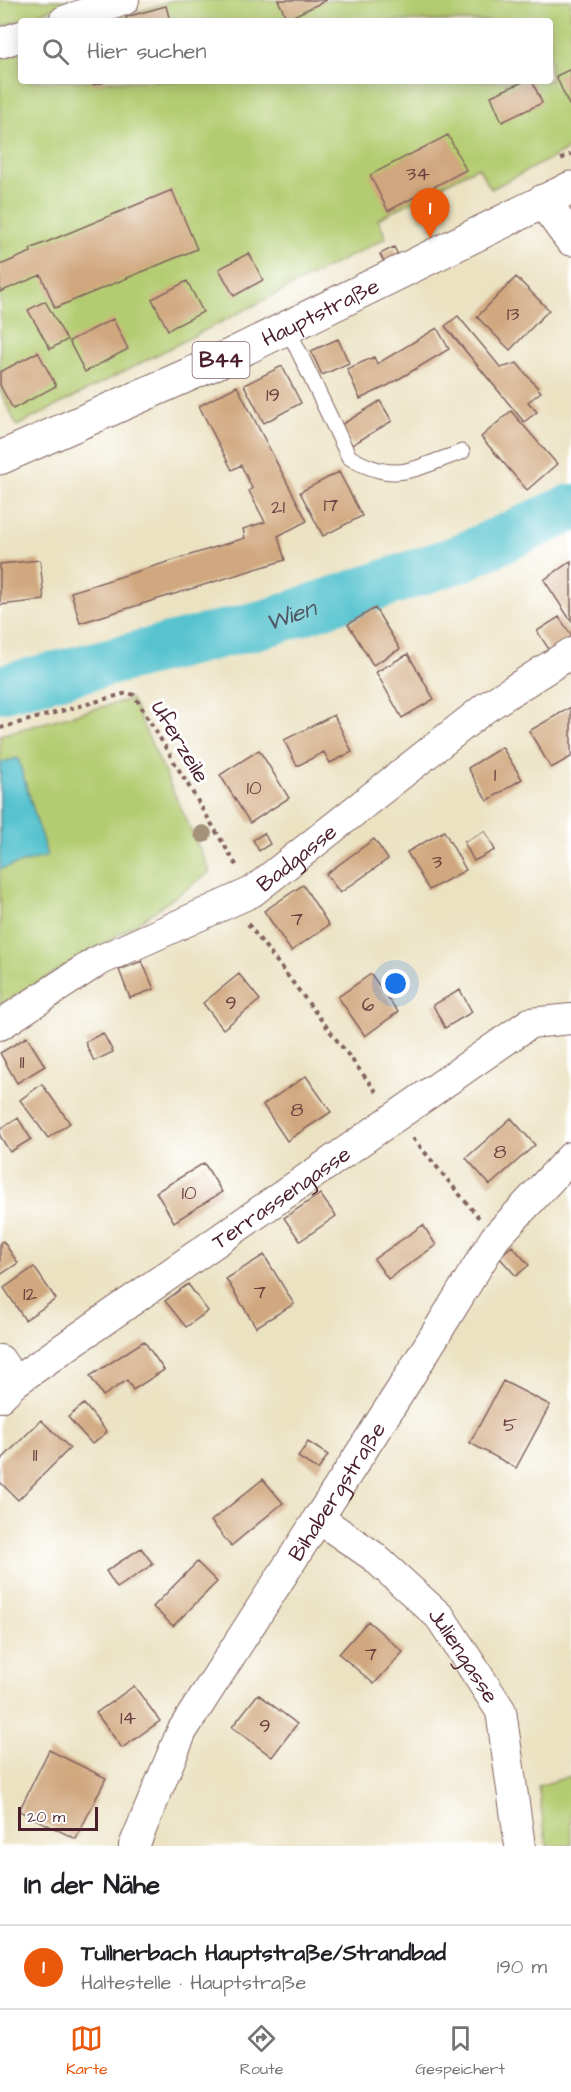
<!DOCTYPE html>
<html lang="de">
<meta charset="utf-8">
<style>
:root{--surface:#fff;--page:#f6f6f6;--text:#202124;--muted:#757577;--line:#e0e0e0;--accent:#ea580c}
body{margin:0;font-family:"Architects Daughter",sans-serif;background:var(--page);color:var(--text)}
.scale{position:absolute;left:18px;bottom:15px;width:80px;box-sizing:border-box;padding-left:6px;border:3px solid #4a1f2b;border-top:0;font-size:16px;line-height:21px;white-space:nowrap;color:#4a1f2b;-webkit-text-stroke:4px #fff;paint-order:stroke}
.you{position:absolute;left:396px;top:984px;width:21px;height:21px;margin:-15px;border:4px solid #fff;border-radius:50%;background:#1a73e8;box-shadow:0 0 0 9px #1a73e833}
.badge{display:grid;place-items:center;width:39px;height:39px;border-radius:50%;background:var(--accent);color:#fff;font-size:20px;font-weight:700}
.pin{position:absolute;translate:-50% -50px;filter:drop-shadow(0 2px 3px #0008)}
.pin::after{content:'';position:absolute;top:32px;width:21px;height:18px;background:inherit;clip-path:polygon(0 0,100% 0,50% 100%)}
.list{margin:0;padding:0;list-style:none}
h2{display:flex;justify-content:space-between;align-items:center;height:78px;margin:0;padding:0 24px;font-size:26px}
h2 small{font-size:20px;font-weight:400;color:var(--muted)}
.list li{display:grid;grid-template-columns:39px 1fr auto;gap:18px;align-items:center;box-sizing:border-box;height:84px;padding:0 24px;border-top:2px solid var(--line)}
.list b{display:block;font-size:22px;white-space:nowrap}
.list p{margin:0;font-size:20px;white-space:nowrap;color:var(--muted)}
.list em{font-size:20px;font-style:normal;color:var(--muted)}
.icon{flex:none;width:33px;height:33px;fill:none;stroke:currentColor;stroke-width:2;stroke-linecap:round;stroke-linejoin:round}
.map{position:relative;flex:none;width:571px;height:1846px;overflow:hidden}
.search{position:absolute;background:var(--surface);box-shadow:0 3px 15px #0003;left:18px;right:18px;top:18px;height:66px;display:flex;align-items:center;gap:15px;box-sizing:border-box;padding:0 21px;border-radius:6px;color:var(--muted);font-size:22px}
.sheet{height:162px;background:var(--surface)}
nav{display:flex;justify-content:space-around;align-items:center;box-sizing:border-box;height:84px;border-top:2px solid var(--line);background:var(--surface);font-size:16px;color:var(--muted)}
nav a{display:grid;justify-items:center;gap:3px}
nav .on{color:var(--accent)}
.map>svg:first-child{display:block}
</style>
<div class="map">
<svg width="571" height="1846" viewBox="0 0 571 1846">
<rect width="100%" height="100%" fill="#fff"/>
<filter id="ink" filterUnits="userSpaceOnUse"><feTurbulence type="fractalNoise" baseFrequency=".0167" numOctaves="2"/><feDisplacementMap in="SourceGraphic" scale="12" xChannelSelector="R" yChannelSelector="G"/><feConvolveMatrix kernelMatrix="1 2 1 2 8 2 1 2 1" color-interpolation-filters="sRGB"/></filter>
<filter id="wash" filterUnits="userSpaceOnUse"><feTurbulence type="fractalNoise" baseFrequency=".008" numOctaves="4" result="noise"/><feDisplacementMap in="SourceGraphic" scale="24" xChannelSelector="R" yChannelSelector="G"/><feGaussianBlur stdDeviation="1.35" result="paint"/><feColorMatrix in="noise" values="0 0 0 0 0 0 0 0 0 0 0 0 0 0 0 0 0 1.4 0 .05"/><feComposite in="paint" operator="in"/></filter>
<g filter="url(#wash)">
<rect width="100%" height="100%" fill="#ebe2c2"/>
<path fill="#b4cc71" stroke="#7f764e" stroke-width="1.5" d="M0 0H78L0 27Z
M173 0H571V148L491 189 478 167 378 219 386 238 17 426 0 390V59L21 52V81H550V21H111Z
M131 699 210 872 136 924 0 1005V735Z
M571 1776V1846H547L538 1786Z"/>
<path fill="#56c3cf" stroke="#50717d" stroke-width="1.5" d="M18 758 47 856 0 869V763Z"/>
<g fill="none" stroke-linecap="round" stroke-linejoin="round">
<path stroke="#56c3cf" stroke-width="48" id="s1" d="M0 689 270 622 458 559 571 508"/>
</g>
<g id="blocks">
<path fill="#d0a77e" d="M278 0H327L287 19Z
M166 6 170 21H127L126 17Z
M571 69V104L569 105 556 76Z
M91 81H106V82L93 85Z
M525 81H532L542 103 502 122 491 96Z
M448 135 466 170 388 211 370 175Z
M172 190 197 249 55 308 41 275 0 292V265L31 252 30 249Z
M394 247 398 255 384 262 380 254Z
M249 253 263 280 234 296 219 269Z
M516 277 549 310 510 350 477 317Z
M187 281 203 312 168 330 152 299Z
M45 301 67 340 50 349 28 310Z
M458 316 501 368 517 363 541 392 528 402 537 412 524 422 445 326Z
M113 319 128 349 85 372 69 341Z
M437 328 449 349 387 386 360 399 347 369 374 357 377 364Z
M338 339 349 363 322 375 311 351Z
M38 352 56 386 13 409 0 385V372Z
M282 366 301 403 264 423 244 385Z
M237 386 307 521 278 536 285 560 80 623 71 592 245 538 243 529 265 522 249 491 252 488 241 465 232 470 199 406Z
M380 401 392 421 352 445 341 425Z
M511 411 557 464 527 490 481 437Z
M339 472 362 516 323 536 300 492Z
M40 560 44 600 0 605V564Z
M571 561V621L544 580Z
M375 608 400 649 373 665 348 624Z
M559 617 571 635V641L552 654 537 631Z
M408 654 434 699 402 718 376 672Z
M571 707V757L551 768 529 731Z
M334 715 352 752 330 763 324 752 297 766 284 740Z
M502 747 522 779 487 801 468 768Z
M259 750 289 798 250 823 220 775Z
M444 831 466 870 429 890 407 852Z
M485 831 495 850 474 861 464 842Z
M264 833 270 844 259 851 253 840Z
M374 839 388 859 340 893 326 874Z
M303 885 329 925 291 951 264 911Z
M142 961 154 989 130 998 119 970Z
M239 974 260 1000 223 1029 203 1003Z
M371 974 398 1012 365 1036 338 997Z
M460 990 472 1012 445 1028 433 1005Z
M103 1033 113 1052 94 1061 85 1042Z
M27 1037 45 1066 17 1083 0 1053Z
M306 1076 331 1112 287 1141 263 1105Z
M42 1084 70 1123 48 1138 20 1100Z
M18 1118 31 1139 10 1152 0 1136V1129Z
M511 1118 535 1145 490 1185 466 1158Z
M204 1163 222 1192 174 1222 156 1192Z
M320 1194 336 1216 300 1241 284 1218Z
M423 1225 436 1245 388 1279 374 1259Z
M3 1241 18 1263 0 1275V1243Z
M512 1246 529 1265 516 1276 499 1257Z
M264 1255 294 1304 256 1327 226 1279Z
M34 1267 56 1299 25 1320 4 1288Z
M188 1284 208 1311 186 1327 165 1301Z
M144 1341 164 1370 133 1390 127 1380 103 1396 90 1376Z
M503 1381 550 1405 516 1468 470 1443Z
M84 1404 107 1432 92 1444 68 1417Z
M41 1420 70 1448 18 1500 0 1482V1461Z
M308 1442 328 1455 318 1470 298 1457Z
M263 1479 283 1503 231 1546 211 1521Z
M141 1548 153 1564 117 1588 106 1571Z
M197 1562 217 1582 173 1626 153 1607Z
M368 1621 403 1652 374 1684 339 1654Z
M134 1686 160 1721 122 1748 96 1713Z
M258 1694 297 1724 272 1757 232 1727Z
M49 1750 106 1778 76 1839 19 1811Z"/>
</g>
</g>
<g filter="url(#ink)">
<use href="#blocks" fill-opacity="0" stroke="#826360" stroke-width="1.5"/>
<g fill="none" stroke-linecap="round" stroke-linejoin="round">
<g stroke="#826360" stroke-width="17">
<path id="lane" d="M287 327 349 457C396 485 414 468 462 452"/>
</g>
<g stroke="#826360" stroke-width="32">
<g id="street">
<path d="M64 21 124 0"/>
<path d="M0 43 21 36"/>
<path id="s2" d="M0 1025 96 962 252 892 485 708 571 653"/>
<path d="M0 1360 15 1382"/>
<path id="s3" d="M0 1397 15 1382 530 1023 571 1019"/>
<path id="s4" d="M318 1518 373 1556 440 1617 501 1711 520 1846"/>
<path id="s5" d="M134 1846 182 1731 401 1390 495 1238 571 1157"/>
</g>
</g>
<g stroke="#826360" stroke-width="35">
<path id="secondary" d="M543 201 571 239"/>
</g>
<g stroke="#826360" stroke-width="35">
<g id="primary">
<path id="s6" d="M0 458 213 364 571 188"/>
</g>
</g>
<path stroke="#826360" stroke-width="4" stroke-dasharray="4.5 4.5" stroke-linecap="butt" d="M561 159 571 154
M0 728 127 693 134 695 238 868
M248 924 378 1094
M413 1138 479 1218"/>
<use href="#lane" stroke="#fff" stroke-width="15"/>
<use href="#street" stroke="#fff" stroke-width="30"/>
<use href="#secondary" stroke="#fff" stroke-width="33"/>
<use href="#primary" stroke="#fff" stroke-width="33"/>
</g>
<circle fill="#a4937a" cx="203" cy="834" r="9"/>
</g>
<g text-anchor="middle" stroke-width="6" stroke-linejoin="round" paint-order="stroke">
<g font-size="20" fill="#6c4140">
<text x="418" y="180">34</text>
<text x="513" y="320">13</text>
<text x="273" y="401">19</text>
<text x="331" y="511">17</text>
<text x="278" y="513">21</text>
<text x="495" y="781">1</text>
<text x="254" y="794">10</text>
<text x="437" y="868">3</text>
<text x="297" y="925">7</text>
<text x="231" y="1009">9</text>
<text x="368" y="1011">6</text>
<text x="22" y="1068">11</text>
<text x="297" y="1116">8</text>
<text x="500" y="1158">8</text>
<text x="189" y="1199">10</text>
<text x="260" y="1298">7</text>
<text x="30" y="1300">12</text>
<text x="510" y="1431">5</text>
<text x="35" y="1461">11</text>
<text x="371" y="1660">7</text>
<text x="128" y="1724">14</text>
<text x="265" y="1732">9</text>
</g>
<rect fill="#fff" stroke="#80626b" stroke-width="1.5" x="192.5" y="342" width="57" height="36" rx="4.5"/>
<g font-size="21" font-weight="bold" fill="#4a1f2b">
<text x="221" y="367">B44</text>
</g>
<g font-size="22" fill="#4a1f2b" stroke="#fff">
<text dy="8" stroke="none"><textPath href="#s6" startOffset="352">Hauptstraße</textPath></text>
<text transform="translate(181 741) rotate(59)" y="8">Uferzeile</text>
<text dy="8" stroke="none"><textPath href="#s2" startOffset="342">Badgasse</textPath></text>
<text dy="8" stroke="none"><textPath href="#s3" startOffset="345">Terrassengasse</textPath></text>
<text dy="8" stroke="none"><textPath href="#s5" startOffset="410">Bihabergstraße</textPath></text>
<text dy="8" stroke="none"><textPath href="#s4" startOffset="202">Juliengasse</textPath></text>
</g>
<g font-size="24" font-style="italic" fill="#4e5864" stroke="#fff">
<text dy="8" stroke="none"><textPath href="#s1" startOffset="300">Wien</textPath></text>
</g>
</g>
</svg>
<div class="scale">20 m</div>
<div class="you"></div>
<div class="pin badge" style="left:430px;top:238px">1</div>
<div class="search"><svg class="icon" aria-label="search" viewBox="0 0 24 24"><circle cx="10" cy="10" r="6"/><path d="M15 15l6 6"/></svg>Hier suchen</div>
</div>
<section class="sheet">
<h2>In der Nähe<small></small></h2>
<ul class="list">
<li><span class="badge">1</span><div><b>Tullnerbach Hauptstraße/Strandbad</b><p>Haltestelle · Hauptstraße</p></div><em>190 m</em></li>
</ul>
</section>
<nav>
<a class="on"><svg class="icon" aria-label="map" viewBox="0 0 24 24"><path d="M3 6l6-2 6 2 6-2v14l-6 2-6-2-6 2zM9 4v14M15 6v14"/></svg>Karte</a>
<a><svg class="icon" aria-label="directions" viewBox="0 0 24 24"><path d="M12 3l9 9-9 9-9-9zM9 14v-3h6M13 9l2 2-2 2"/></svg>Route</a>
<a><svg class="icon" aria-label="saved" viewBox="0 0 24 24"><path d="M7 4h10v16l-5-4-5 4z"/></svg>Gespeichert</a>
</nav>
